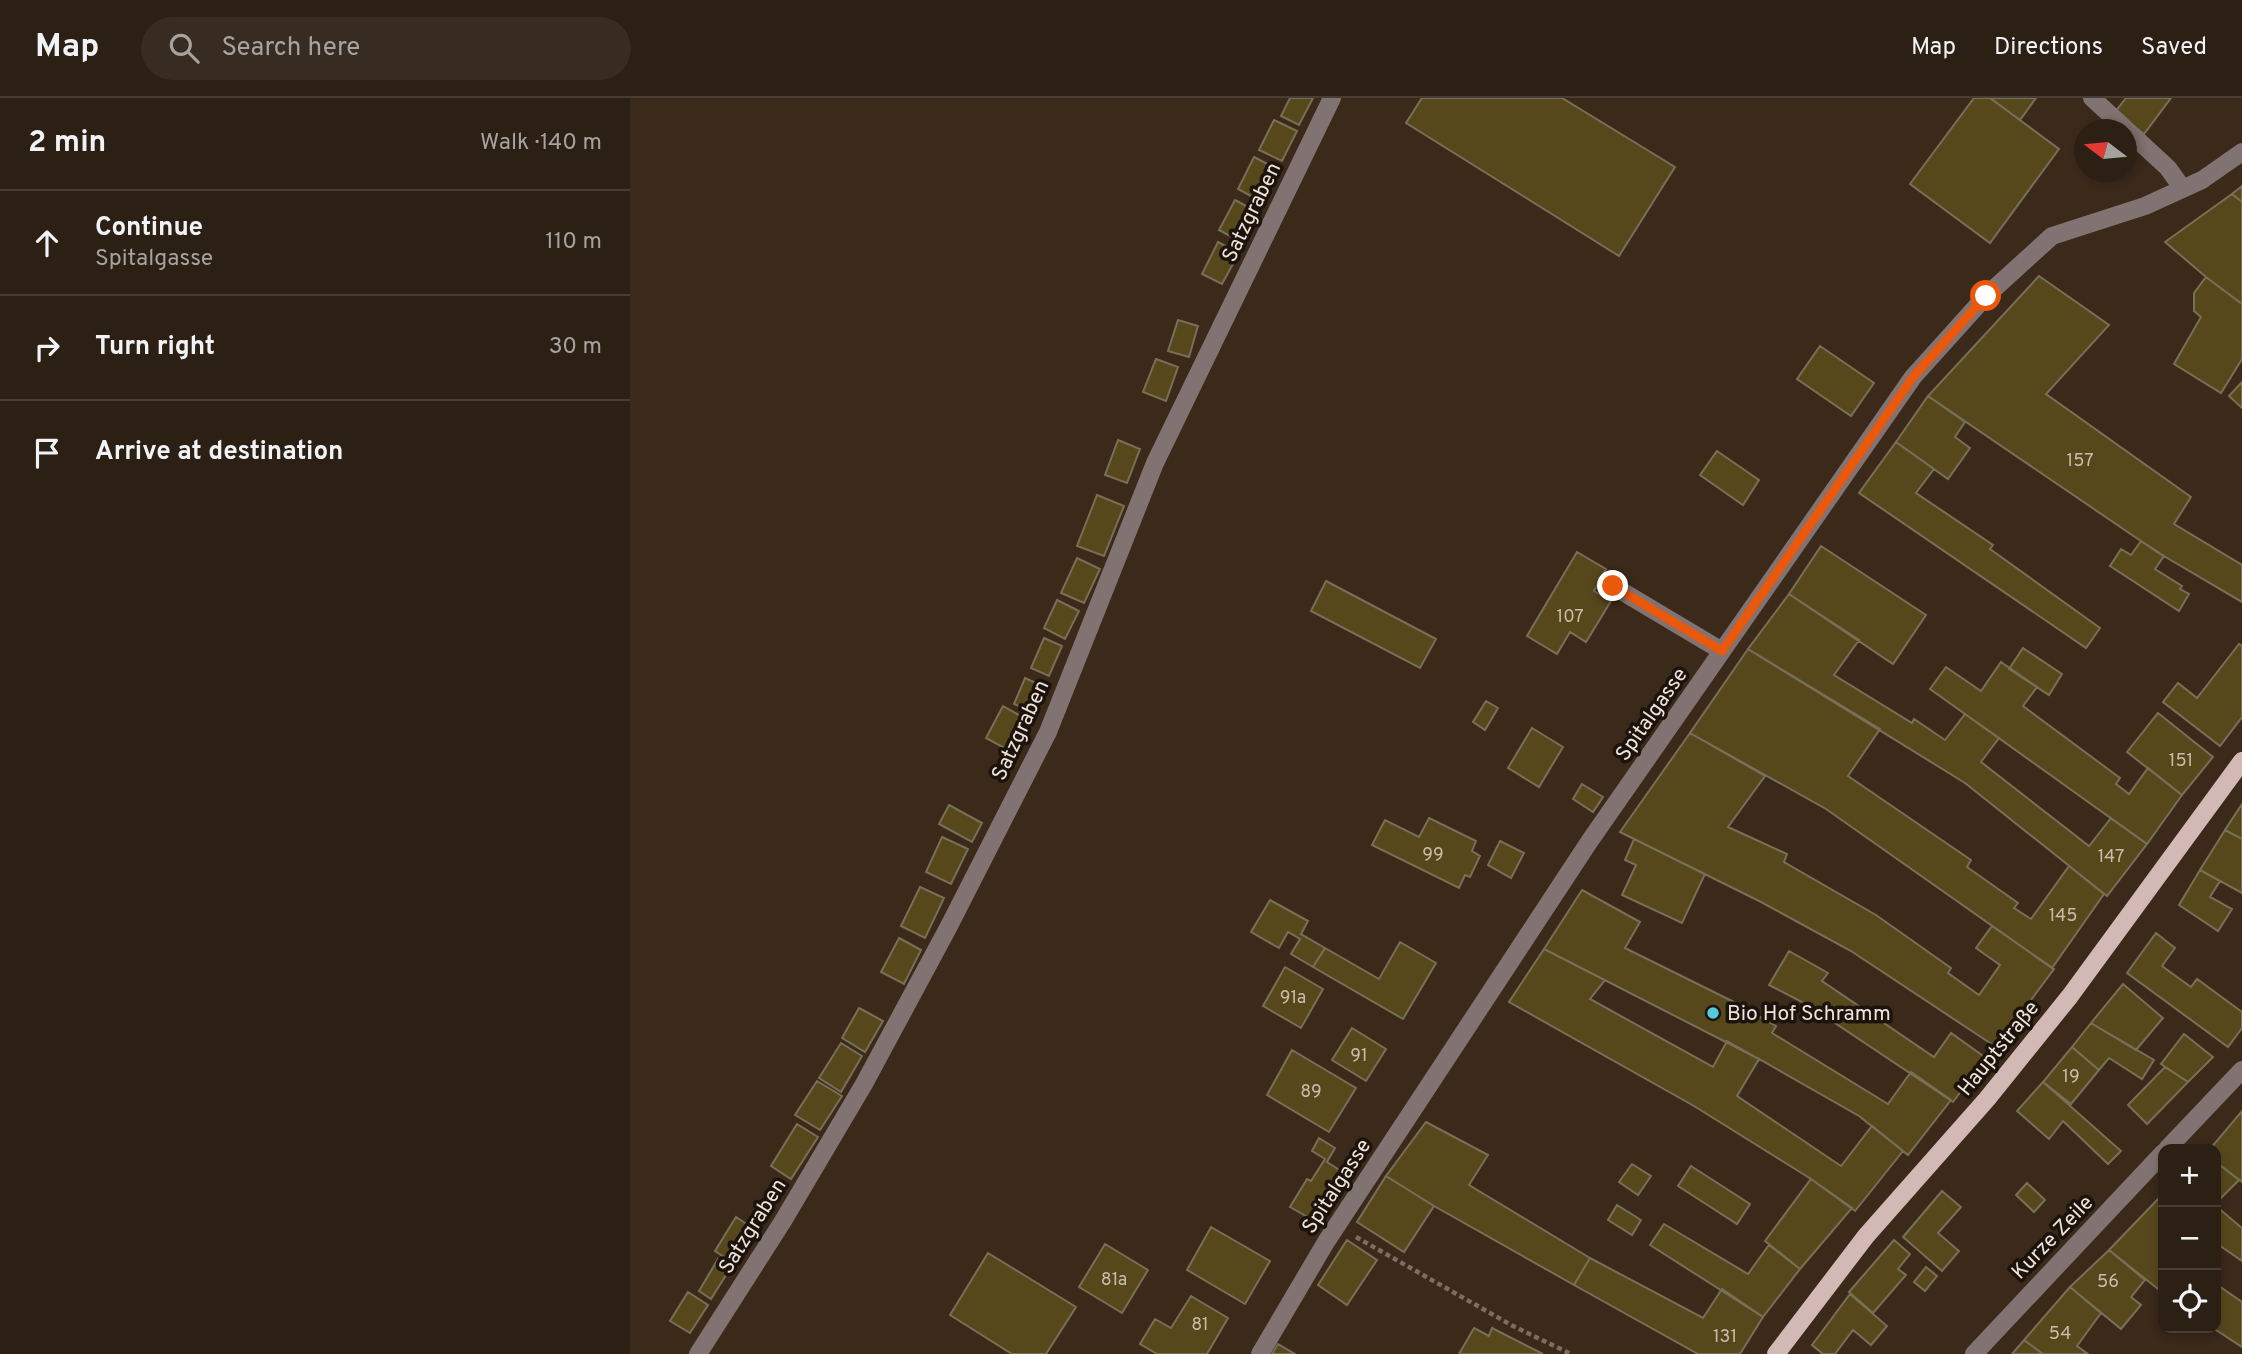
<!DOCTYPE html>
<meta charset="utf-8">
<style>
:root{--surface:#2c1f14;--page:#382c22;--text:#f1f3f6;--muted:#a6a2a0;--line:#483d34}
body{margin:0;font-family:Overpass,sans-serif;background:var(--page);color:var(--text)}
.controls{position:absolute;right:21px;bottom:21px;display:grid;overflow:hidden;border-radius:14px;box-shadow:0 4px 10px #0003}
.controls button{width:63px;height:63px;display:grid;place-items:center;padding:0;border:0;border-bottom:2px solid var(--line);background:var(--surface);color:var(--text);font:35px sans-serif}
.compass{position:absolute;left:1444px;top:21px;width:63px;height:63px;border-radius:50%;background:var(--surface);box-shadow:0 4px 10px #0003;rotate:286deg}
.stop{position:absolute;width:21px;height:21px;margin:-16px;border:5px solid #ea580c;border-radius:50%;background:#fff}
.stop.end{background:#ea580c;border-color:#fff;box-shadow:0 2px 7px #0008}
.list{margin:0;padding:0;list-style:none}
h2{display:flex;justify-content:space-between;align-items:center;height:91px;margin:0;padding:0 28px;font-size:30px}
h2 small{font-size:23px;font-weight:400;color:var(--muted)}
.list li{display:grid;grid-template-columns:46px 1fr auto;gap:21px;align-items:center;box-sizing:border-box;height:105px;padding:0 28px;border-top:2px solid var(--line)}
.list b{display:block;font-size:26px;white-space:nowrap}
.list p{margin:0;font-size:23px;white-space:nowrap;color:var(--muted)}
.list em{font-size:23px;font-style:normal;color:var(--muted)}
.icon{flex:none;width:38px;height:38px;fill:none;stroke:currentColor;stroke-width:2;stroke-linecap:round;stroke-linejoin:round}
.map{position:relative;flex:none;width:1612px;height:1256px;overflow:hidden}
header{display:flex;align-items:center;gap:42px;box-sizing:border-box;height:98px;padding:0 35px;background:var(--surface);border-bottom:2px solid var(--line)}
header strong{font-size:33px}
nav{display:flex;gap:38px;margin-inline-start:auto;font-size:24px}
.search{width:490px;height:63px;background:var(--page);display:flex;align-items:center;gap:18px;box-sizing:border-box;padding:0 24px;border-radius:38px;color:var(--muted);font-size:26px}
main{display:flex}
aside{flex:1;background:var(--surface)}
.map>svg:first-child{display:block}
</style>
<header>
<strong>Map</strong>
<div class="search"><svg class="icon" aria-label="search" viewBox="0 0 24 24"><circle cx="10" cy="10" r="6"/><path d="M15 15l6 6"/></svg>Search here</div>
<nav><a>Map</a><a>Directions</a><a>Saved</a></nav>
</header>
<main>
<aside>
<h2>2 min<small>Walk · 140 m</small></h2>
<ul class="list">
<li><svg class="icon" aria-label="ahead" viewBox="0 0 24 24"><path d="M12 20V5M6 11l6-6 6 6"/></svg><div><b>Continue</b><p>Spitalgasse</p></div><em>110 m</em></li>
<li><svg class="icon" aria-label="right" viewBox="0 0 24 24"><path d="M7 20v-9h11M14 6l5 5-5 5"/></svg><div><b>Turn right</b></div><em>30 m</em></li>
<li><svg class="icon" aria-label="arrive" viewBox="0 0 24 24"><path d="M6 21V4h12l-3 4 3 4H6"/></svg><div><b>Arrive at destination</b></div></li>
</ul>
</aside>
<div class="map">
<svg width="1612" height="1256" viewBox="0 0 1612 1256">
<rect width="100%" height="100%" fill="#3b291a"/>
<path fill="#57481c" stroke="#786f58" stroke-width="2" d="M660 0H683L669 27 651 18Z
M792 0H932L1045 69 989 158 776 25Z
M1344 0H1360L1429 51 1360 145 1280 86Z
M1360 0H1406L1390 22Z
M1496 0H1541L1514 36 1485 14Z
M644 22 667 33 652 63 629 52Z
M624 59 649 72 632 104 608 91Z
M1612 88V104L1602 96Z
M1602 96 1612 104V206L1576 179 1535 144Z
M605 102 627 114 611 144 589 132Z
M588 144 609 155 592 186 572 176Z
M1409 178 1479 227 1416 296 1561 399 1544 426 1612 467V504L1527 454 1298 298Z
M1576 179 1612 206V261L1591 295 1544 266 1571 219 1564 213V195Z
M548 222 568 228 559 259 538 253Z
M1190 248 1244 285 1221 318 1167 281Z
M526 261 548 269 536 303 513 294Z
M1612 284V310L1599 298Z
M1298 298 1335 324 1325 339 1340 350 1318 381 1266 344Z
M488 342 510 351 497 385 475 377Z
M1266 344 1304 371 1286 395 1363 447 1360 451 1470 530 1456 550 1229 395Z
M1087 353 1129 382 1113 407 1070 377Z
M467 397 494 408 474 458 447 448Z
M1511 443 1534 458 1525 471 1552 488 1550 491 1559 496 1549 513 1480 468 1491 451 1501 457Z
M1191 448 1296 517 1263 566 1159 496Z
M947 454 976 471 964 493 981 503 956 544 940 534 927 556 897 538Z
M447 460 470 471 454 505 431 495Z
M696 483 806 541 790 570 681 513Z
M1159 496 1229 542 1204 577 1282 625 1284 621 1315 642 1335 616 1369 640 1351 664 1459 748 1481 720 1517 746 1477 798 1335 685 1118 551Z
M427 502 449 513 435 541 414 530Z
M414 540 432 548 419 578 401 570Z
M1609 546 1612 548V619L1590 648 1533 604 1548 585 1567 600Z
M1393 550 1432 576 1419 597 1379 571Z
M1118 551 1250 631 1218 678 1341 762 1337 769 1388 805 1384 810 1401 821 1439 768 1474 796 1422 870 1196 711 1060 635Z
M1371 564 1407 589 1393 608 1490 680 1486 686 1499 696 1518 670 1552 697 1517 746 1300 591 1316 569 1351 593Z
M395 580 415 589 405 615 384 606Z
M856 603 868 610 855 632 843 624Z
M373 608 396 621 378 652 356 640Z
M1528 615 1583 659 1552 697 1497 654Z
M902 630 933 649 909 689 878 670Z
M1060 635 1135 678 1098 729 1157 756 1154 764 1246 817 1321 870 1318 875 1349 897 1370 867 1346 850 1362 828 1424 871 1366 949 1221 853 1131 804 990 734Z
M952 686 973 699 963 714 943 701Z
M1612 706V741L1595 732Z
M319 707 352 725 342 744 309 726Z
M799 720 846 743 842 753 850 758 840 779 835 777 829 790 742 747 755 722 789 739Z
M1595 732 1612 741V795L1570 772Z
M312 739 338 751 321 786 296 774Z
M1004 741 1075 776 1052 825 992 797 1006 767 995 762Z
M870 743 894 755 881 780 858 767Z
M1570 772 1590 783 1580 799 1602 811 1588 833 1549 807Z
M290 789 314 800 295 840 271 828Z
M952 792 1010 824 995 850 1102 903 1146 928 1142 935 1258 1006 1281 974 1321 1002 1278 1057 1229 1018 1129 961 914 851Z
M640 802 678 823 671 836 695 850 683 869 661 856 670 841 658 834 649 850 621 834Z
M1526 835 1545 850 1532 868 1561 889 1567 881 1612 914V930L1598 949 1497 875Z
M269 840 291 852 274 886 251 874Z
M770 844 806 865 773 921 683 869 695 850 749 881Z
M914 851 975 882 960 901 1083 969 1097 943 1129 961 1107 998 1211 1068 1242 1028 1273 1053 1225 1113 1181 1081 1064 1008 879 904Z
M1159 853 1198 875 1192 883 1304 959 1321 935 1356 960 1323 1004 1178 907 1139 887Z
M655 869 693 891 671 930 633 908Z
M1493 886 1533 920 1506 952 1461 925Z
M229 910 253 923 235 954 212 940Z
M1461 925 1524 962 1512 981 1479 960 1469 972 1442 949Z
M722 930 756 951 736 983 702 962Z
M1554 936 1583 959 1558 984 1531 966Z
M211 945 232 958 211 994 189 980Z
M1442 949 1469 972 1441 1006 1413 984Z
M662 952 726 990 699 1034 637 997Z
M1535 969 1558 984 1517 1026 1498 1007Z
M187 983 212 998 190 1032 165 1017Z
M1413 984 1491 1053 1478 1066 1433 1023 1419 1041 1387 1013Z
M1612 1013V1084L1586 1064V1051H1580Z
M796 1024 858 1057 839 1087 960 1160 944 1187 804 1108 756 1078Z
M167 1026 188 1039 161 1081 141 1068Z
M689 1040 705 1050 697 1064 711 1073 681 1121 660 1109 677 1081 681 1083 695 1061 682 1053Z
M1586 1064 1609 1082 1586 1105Z
M1002 1066 1021 1078 1008 1097 989 1084Z
M1061 1068 1120 1106 1107 1126 1048 1088Z
M756 1078 804 1108 774 1154 727 1124Z
M1181 1081 1222 1110 1170 1171 1135 1143Z
M1397 1085 1415 1102 1404 1114 1386 1097Z
M1312 1093 1331 1109 1308 1135 1329 1153 1312 1173 1273 1139Z
M1530 1099 1533 1102V1195L1479 1152Z
M987 1107 1011 1122 1002 1137 978 1122Z
M1586 1108 1612 1130V1163L1586 1145Z
M106 1119 124 1131 103 1165 85 1153Z
M1034 1126 1118 1176 1139 1147 1170 1171 1133 1219 1020 1147Z
M581 1129 640 1163 615 1206 557 1172Z
M717 1142 747 1162 717 1207 688 1187Z
M1264 1142 1280 1156 1268 1171 1276 1177 1243 1215 1219 1194Z
M475 1146 518 1172 492 1215 449 1189Z
M1479 1152 1515 1182 1501 1199 1511 1207 1491 1231 1440 1189Z
M358 1155 446 1209 416 1256H382L320 1217Z
M960 1160 1073 1220 1092 1191 1133 1219 1110 1256H1068L944 1187Z
M88 1161 101 1169 81 1201 69 1193Z
M1296 1169 1307 1178 1295 1193 1284 1184Z
M1586 1186 1612 1204V1249L1583 1230H1586Z
M1440 1189 1471 1215 1447 1248 1458 1256H1413L1394 1242Z
M58 1194 78 1207 60 1235 40 1223Z
M1220 1196 1257 1228 1241 1247 1223 1232 1205 1256H1193L1182 1247Z
M561 1198 598 1220 577 1256H527L510 1246 525 1221 541 1230Z
M844 1230 859 1238 862 1230 913 1256H829Z
M1394 1242 1413 1256H1382Z
M648 1246 665 1256H642Z"/>
<g fill="none" stroke-linecap="round" stroke-linejoin="round">
<path stroke="#7d6d60" stroke-width="4.5" stroke-dasharray="5 3.5" stroke-linecap="butt" d="M726 1139 883 1228 941 1256"/>
<path stroke="#807371" stroke-width="18" d="M1462 0 1538 70 1553 91
M983 488 1092 553
M1537 1051 1612 972
M68 1256 153 1123 234 986 318 830 418 634 525 365 702 0
M630 1256 696 1144 959 744 1283 279 1356 198 1422 138 1515 108 1572 82 1612 54
M1344 1256 1533 1055"/>
<path stroke="#d3b9b5" stroke-width="18" d="M1146 1256 1236 1138 1357 1001 1440 898 1612 663"/>
</g>
<g fill="none" stroke-linecap="round" stroke-linejoin="round">
<path stroke="#ea580c" stroke-width="9" d="M983 488 1092 553 1283 279 1356 198"/>
</g>
<circle fill="#54cadd" stroke="#1c130d" stroke-width="2.5" cx="1083" cy="915" r="7"/>
<g text-anchor="middle" stroke-width="7" stroke-linejoin="round" paint-order="stroke">
<g font-size="18" fill="#c8bcaa">
<text x="1450" y="368">157</text>
<text x="940" y="524">107</text>
<text x="1551" y="668">151</text>
<text x="803" y="762">99</text>
<text x="1481" y="764">147</text>
<text x="1433" y="823">145</text>
<text x="663" y="905">91a</text>
<text x="729" y="963">91</text>
<text x="1441" y="984">19</text>
<text x="681" y="999">89</text>
<text x="484" y="1187">81a</text>
<text x="1478" y="1189">56</text>
<text x="570" y="1232">81</text>
<text x="1430" y="1241">54</text>
<text x="1095" y="1244">131</text>
</g>
<g font-size="21" fill="#eee2d9" stroke="#1c130d">
<text transform="translate(621 114) rotate(-64)" y="7">Satzgraben</text>
<text transform="translate(1021 616) rotate(-55)" y="7">Spitalgasse</text>
<text transform="translate(390 632) rotate(-65)" y="7">Satzgraben</text>
<text transform="translate(1368 950) rotate(-51)" y="7">Hauptstraße</text>
<text transform="translate(706 1088) rotate(-57)" y="7">Spitalgasse</text>
<text transform="translate(122 1128) rotate(-58)" y="7">Satzgraben</text>
<text transform="translate(1422 1139) rotate(-46)" y="7">Kurze Zeile</text>
</g>
<g font-size="21" fill="#eee2d9" stroke="#1c130d" text-anchor="start">
<text x="1097" y="922">Bio Hof Schramm</text>
</g>
</g>
</svg>
<div class="controls">
<button>+</button>
<button>−</button>
<button><svg class="icon" aria-label="locate" viewBox="0 0 24 24"><circle cx="12" cy="12" r="6"/><path d="M12 2v4M12 18v4M2 12h4M18 12h4"/></svg></button>
</div>
<svg class="compass" viewBox="-18 -18 36 36"><path d="M0-13l5 13h-10z" fill="#e53935"/><path d="M0 13l5-13h-10z" fill="#a6a2a0"/></svg>
<div class="stop" style="left:1356px;top:198px"></div>
<div class="stop end" style="left:983px;top:488px"></div>
</div>
</main>
